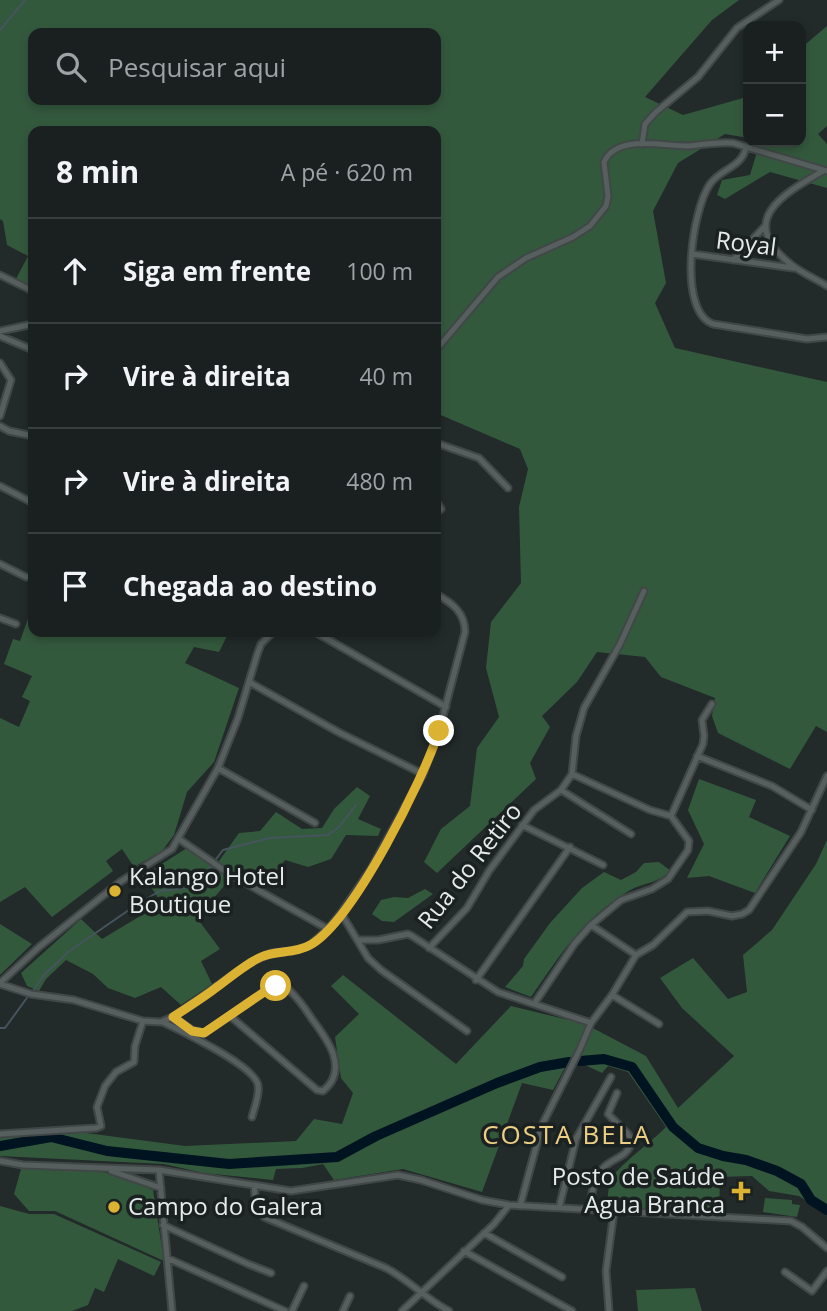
<!DOCTYPE html>
<html lang="pt">
<meta charset="utf-8">
<style>
:root{--surface:#1a2020;--page:#232829;--text:#f1f3f6;--muted:#9fa3a5;--line:#383e3e}
body{margin:0;font-family:"Open Sans",sans-serif;background:var(--page);color:var(--text)}
.controls{position:absolute;right:21px;top:21px;display:grid;overflow:hidden;border-radius:14px;box-shadow:0 4px 10px #0003}
.controls button{width:63px;height:63px;display:grid;place-items:center;padding:0;border:0;border-bottom:2px solid var(--line);background:var(--surface);color:var(--text);font:35px sans-serif}
.stop{position:absolute;width:21px;height:21px;margin:-16px;border:5px solid #dcb233;border-radius:50%;background:#fff}
.stop.end{background:#dcb233;border-color:#fff;box-shadow:0 2px 7px #0008}
.list{margin:0;padding:0;list-style:none}
h2{display:flex;justify-content:space-between;align-items:center;height:91px;margin:0;padding:0 28px;font-size:30px}
h2 small{font-size:23px;font-weight:400;color:var(--muted)}
.list li{display:grid;grid-template-columns:46px 1fr auto;gap:21px;align-items:center;box-sizing:border-box;height:105px;padding:0 28px;border-top:2px solid var(--line)}
.list b{display:block;font-size:26px;white-space:nowrap}
.list em{font-size:23px;font-style:normal;color:var(--muted)}
.icon{flex:none;width:38px;height:38px;fill:none;stroke:currentColor;stroke-width:2;stroke-linecap:round;stroke-linejoin:round}
.map{position:relative;flex:none;width:827px;height:1311px;overflow:hidden}
.search{position:absolute;background:var(--surface);box-shadow:0 4px 10px #0003;left:28px;top:28px;width:413px;height:77px;display:flex;align-items:center;gap:18px;box-sizing:border-box;padding:0 24px;border-radius:14px;color:var(--muted);font-size:26px}
.panel{position:absolute;background:var(--surface);box-shadow:0 4px 10px #0003;left:28px;top:126px;width:413px;height:511px;border-radius:14px}
.map>svg:first-child{display:block}
</style>
<div class="map">
<svg width="827" height="1311" viewBox="0 0 827 1311">
<rect width="100%" height="100%" fill="#232a2a"/>
<path fill="#33593d" fill-rule="evenodd" d="M0 0H739L712 20 645 97 683 115 743 98 748 94V138L725 134 678 163 653 211 666 283 655 303 675 348 827 382V732L816 726 790 769 718 733 712 716 715 698 661 677 645 657 597 652 577 682 542 716 550 727 530 763 536 779 437 873 424 862 441 829 470 806 477 748 499 717 486 668 491 622 521 583 519 507 528 469 520 449 436 413V131H33V288L16 279 28 256 7 245 3 221 0 219ZM33 33H436V100H33Z
M827 26V126L818 134 827 144V188L770 172 725 199 717 195 722 180 750 175 760 142H801V48Z
M29 616 33 618V632H229L219 652 194 647 185 663 239 688 214 762 187 792 174 835 162 851 134 867 122 849 106 861 113 871 52 917 25 887 0 902V718L19 727 30 701 22 697 32 676 4 664 13 639 20 641Z
M699 779 756 800 749 817 790 836 755 893 709 876 687 878 704 844 688 810Z
M357 787 370 796 358 819 381 829 378 836 346 835 331 859 308 867 285 860 270 882 240 867 197 918 220 949 201 961 212 984 181 1005 161 987 135 998 108 988 93 974 66 960 46 979 39 991 27 986 21 973 81 919 102 939 162 903 143 876 187 848 214 868 239 833 260 831 276 812 302 829 322 828 334 809Z
M827 840V1214L799 1196 769 1191 752 1176 720 1177 719 1213 606 1208C608 1200 608 1189 610 1181 615 1168 654 1140 666 1127L628 1072 608 1066 602 1073 570 1058 553 1090 522 1083 482 1192 403 1169 334 1180 323 1164 302 1168 276 1169 273 1180 204 1173 164 1164 0 1156V1136L71 1131 185 1146 296 1141 314 1119 342 1124 353 1093 341 1078 335 1037 359 1014 331 986 343 975 456 1064 511 1006 585 1024 646 1056 678 1108 734 1056 682 1008 660 978 693 958 728 999 747 992 743 955 772 930 816 864Z
M659 862 671 871C655 885 643 882 627 892 581 920 561 954 531 997L505 987 523 966 524 959 550 923 582 888 604 872 621 880 636 872 644 863Z
M425 889 433 894 394 922 382 921 372 914 381 900 394 897 408 898Z
M0 924 32 944 0 975Z
M28 1168 95 1171 120 1175 153 1190 164 1261 55 1211H29L14 1194 21 1169Z
M765 1198 792 1200V1204L800 1205 797 1217 763 1212Z
M0 1206 29 1214H54L161 1262 154 1276 118 1259 104 1292 95 1288 88 1305 72 1311H0Z
M695 1288 702 1311H638L636 1290Z"/>
<g fill="none" stroke-linecap="round" stroke-linejoin="round">
<path stroke="#45545d" stroke-width="2" d="M0 30 25 0
M33 991 43 976 68 952 139 903 160 891 187 888 204 875 223 850 269 838 328 835 339 827 356 805
M0 1028H5L29 995"/>
<path stroke="#001320" stroke-width="10" d="M580 1061 604 1059 632 1067 673 1127 698 1148 723 1156 746 1160 777 1171 801 1184 811 1200 827 1210
M0 1146 51 1137 107 1151 229 1164 337 1157 376 1136 497 1083 540 1067 569 1062"/>
<g stroke="#414747" stroke-width="9">
<path id="street" d="M640 144H642L645 124 656 112 698 77 737 28 779 0
M746 147C743 167 720 169 710 184 692 210 677 311 713 324L807 339 827 337
M823 171C781 195 735 222 793 266 804 274 816 279 827 286
M692 254 793 268
M733 260 766 225
M0 275 33 291
M0 331 33 324
M0 336 33 350
M436 350 498 277 526 258 573 237 590 226 606 206 608 196 604 162C617 133 665 147 690 146 705 144 718 142 733 143L827 171
M0 363 11 380 0 416
M0 426 9 431 33 436
M436 443 479 458 508 488
M0 486 33 503
M436 501 441 509 436 513
M0 564 26 577
M0 618 16 624
M315 632 446 707
M249 682 340 733 423 774
M697 756 772 786 812 810
M218 768 315 823
M572 774 650 810 671 816 689 841 688 850 668 879 652 889 621 900 591 925
M561 790 631 834
M671 816 703 744 704 736 702 720 712 704
M522 825 603 865
M179 839 231 875 328 929
M341 913 368 958 381 970 467 1031
M358 940H378L408 934 412 936 498 992 591 1023
M429 948 467 908 489 871 534 810 561 790 572 774 576 736 584 708 620 644 644 591
M476 980 570 847
M0 983 39 947 120 882 172 849 218 768 238 718 257 655 261 644 273 632
M0 984 31 994 74 1000 143 1021 161 1022 173 1017 251 962 272 953 292 951 309 946 328 929 341 913 371 869 423 774 439 731 465 632C465 612 452 603 436 594
M612 995 659 1024
M534 1004 575 943 591 925 636 955
M173 1017 192 1030 204 1033 270 988 276 986 288 989C298 998 305 1008 312 1019 327 1039 350 1069 323 1091L317 1090 230 1016
M163 1022C182 1032 254 1065 258 1085 260 1095 254 1108 252 1117
M0 1134 96 1128 101 1126 97 1107 105 1086 116 1072 134 1062 135 1046 143 1021
M0 1161 23 1165 159 1170 291 1191 398 1175 421 1180 482 1200 509 1205 791 1221 802 1227 827 1248
M159 1170 172 1311
M111 1171 161 1188
M254 1185 256 1205 264 1217 386 1268C409 1280 426 1299 449 1311
M520 1206 542 1125 580 1049 591 1023 612 995 636 955 653 945 687 912 708 911 732 916 742 914 749 910 801 832 827 776
M559 1208 576 1139 611 1077
M589 1209C592 1195 593 1177 604 1167 615 1157 628 1157 632 1141L628 1134 608 1114 617 1093
M163 1225 248 1264 271 1273
M484 1233 562 1277
M464 1251 572 1311
M167 1258 285 1311
M785 1272 812 1291 827 1271
M292 1311 304 1286
M343 1311 350 1296
M402 1311 494 1224 509 1205
M609 1311 606 1271 614 1211"/>
</g>
<use href="#street" stroke="#575e5e" stroke-width="5"/>
</g>
<g fill="none" stroke-linecap="round" stroke-linejoin="round">
<path stroke="#dcb233" stroke-width="9" d="M276 986 270 988 204 1033 192 1031 173 1017C188 1007 203 998 217 987 231 977 245 964 261 957 277 950 296 954 312 944 355 917 423 780 439 731"/>
</g>
<g fill="#dcb233" stroke="#1a2120" stroke-width="2.5">
<circle cx="115" cy="891" r="7"/>
<path d="M737.5 1180.5h7v7h7v7h-7v7h-7v-7h-7v-7h7z"/>
<circle cx="114" cy="1207" r="7"/>
</g>
<g text-anchor="middle" stroke-width="7" stroke-linejoin="round" paint-order="stroke">
<g font-size="24" fill="#e5eaea" stroke="#1a2120">
<text transform="translate(746 244) rotate(7)" y="8">Royal</text>
<text transform="translate(470 866) rotate(-52)" y="8">Rua do Retiro</text>
</g>
<g font-size="24" fill="#e5eaea" stroke="#1a2120" text-anchor="start">
<text x="129" y="885">Kalango Hotel<tspan x="129" dy="28">Boutique</tspan></text>
<text x="725" y="1185" text-anchor="end">Posto de Saúde<tspan x="725" dy="28">Agua Branca</tspan></text>
<text x="128" y="1215">Campo do Galera</text>
</g>
<g font-size="26" letter-spacing="2" fill="#eccf84" stroke="#1a2120">
<text x="567" y="1144">COSTA BELA</text>
</g>
</g>
</svg>
<div class="controls">
<button>+</button>
<button>−</button>
</div>
<div class="stop" style="left:276px;top:986px"></div>
<div class="stop end" style="left:439px;top:731px"></div>
<div class="search"><svg class="icon" aria-label="search" viewBox="0 0 24 24"><circle cx="10" cy="10" r="6"/><path d="M15 15l6 6"/></svg>Pesquisar aqui</div>
<section class="panel">
<h2>8 min<small>A pé · 620 m</small></h2>
<ul class="list">
<li><svg class="icon" aria-label="ahead" viewBox="0 0 24 24"><path d="M12 20V5M6 11l6-6 6 6"/></svg><div><b>Siga em frente</b></div><em>100 m</em></li>
<li><svg class="icon" aria-label="right" viewBox="0 0 24 24"><path d="M7 20v-9h11M14 6l5 5-5 5"/></svg><div><b>Vire à direita</b></div><em>40 m</em></li>
<li><svg class="icon" aria-label="right" viewBox="0 0 24 24"><path d="M7 20v-9h11M14 6l5 5-5 5"/></svg><div><b>Vire à direita</b></div><em>480 m</em></li>
<li><svg class="icon" aria-label="arrive" viewBox="0 0 24 24"><path d="M6 21V4h12l-3 4 3 4H6"/></svg><div><b>Chegada ao destino</b></div></li>
</ul>
</section>
</div>
